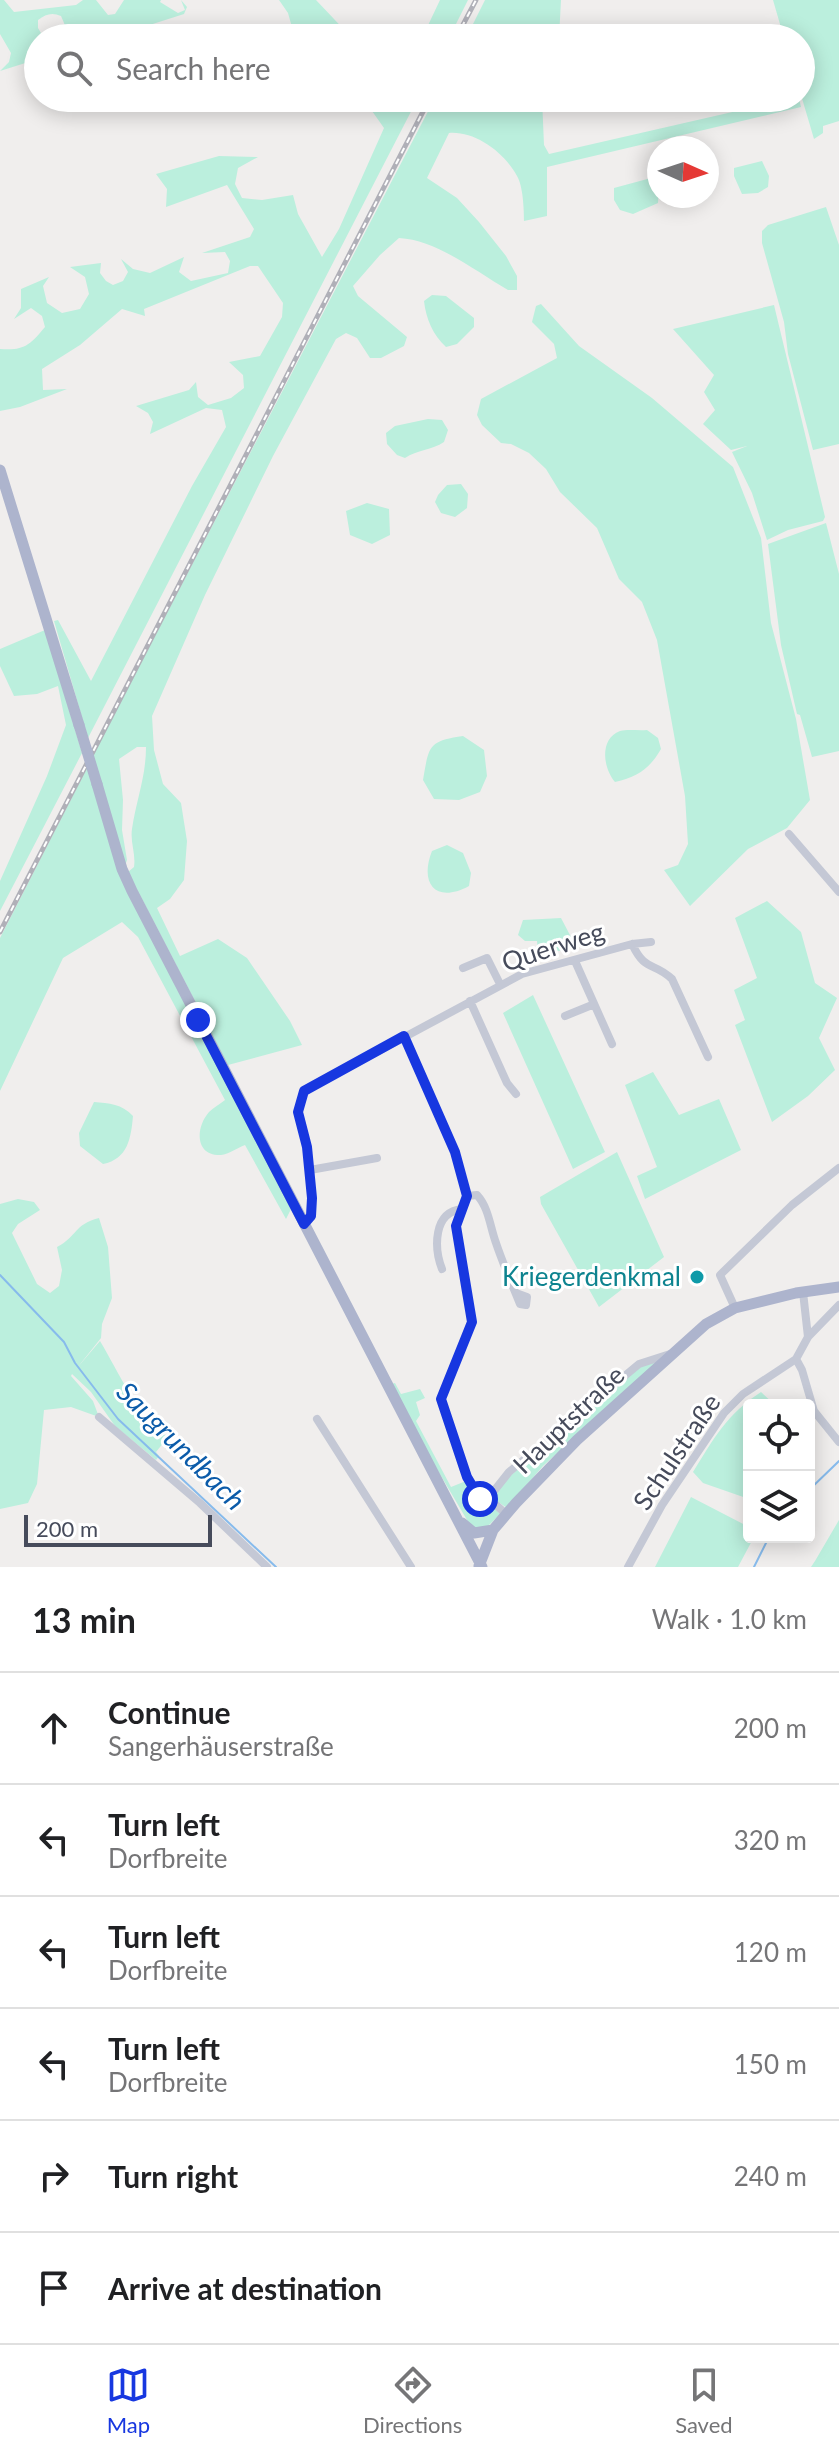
<!DOCTYPE html>
<meta charset="utf-8">
<style>
:root{--surface:#fff;--page:#f6f6f6;--text:#202124;--muted:#757577;--line:#e0e0e0;--accent:#1737e0}
body{margin:0;font-family:Lato,sans-serif;background:var(--page);color:var(--text)}
.controls{position:absolute;right:24px;bottom:24px;display:grid;overflow:hidden;border-radius:8px;box-shadow:0 4px 20px #0003}
.controls button{width:72px;height:72px;display:grid;place-items:center;padding:0;border:0;border-bottom:2px solid var(--line);background:var(--surface);color:var(--text);font:40px sans-serif}
.compass{position:absolute;left:647px;top:136px;width:72px;height:72px;border-radius:50%;background:var(--surface);box-shadow:0 4px 20px #0003;rotate:93deg}
.scale{position:absolute;left:24px;bottom:20px;width:188px;box-sizing:border-box;padding-left:8px;border:4px solid #464b5b;border-top:0;font-size:22px;line-height:28px;white-space:nowrap;color:#464b5b;-webkit-text-stroke:6px #fff;paint-order:stroke}
.stop{position:absolute;width:24px;height:24px;margin:-18px;border:6px solid #1737e0;border-radius:50%;background:#fff}
.stop.end{background:#1737e0;border-color:#fff;box-shadow:0 2px 8px #0008}
.list{margin:0;padding:0;list-style:none}
h2{display:flex;justify-content:space-between;align-items:center;height:104px;margin:0;padding:0 32px;font-size:34px}
h2 small{font-size:26px;font-weight:400;color:var(--muted)}
.list li{display:grid;grid-template-columns:52px 1fr auto;gap:24px;align-items:center;box-sizing:border-box;height:112px;padding:0 32px;border-top:2px solid var(--line)}
.list b{display:block;font-size:30px;white-space:nowrap}
.list p{margin:0;font-size:26px;white-space:nowrap;color:var(--muted)}
.list em{font-size:26px;font-style:normal;color:var(--muted)}
.icon{flex:none;width:44px;height:44px;fill:none;stroke:currentColor;stroke-width:2;stroke-linecap:round;stroke-linejoin:round}
.map{position:relative;flex:none;width:839px;height:1567px;overflow:hidden}
.search{position:absolute;background:var(--surface);box-shadow:0 4px 20px #0003;left:24px;right:24px;top:24px;height:88px;display:flex;align-items:center;gap:20px;box-sizing:border-box;padding:0 28px;border-radius:44px;color:var(--muted);font-size:30px}
.sheet{height:776px;background:var(--surface)}
nav{display:flex;justify-content:space-around;align-items:center;box-sizing:border-box;height:112px;border-top:2px solid var(--line);background:var(--surface);font-size:22px;color:var(--muted)}
nav a{display:grid;justify-items:center;gap:4px}
nav .on{color:var(--accent)}
.map>svg:first-child{display:block}
</style>
<div class="map">
<svg width="839" height="1567" viewBox="0 0 839 1567">
<rect width="100%" height="100%" fill="#f0eeed"/>
<path fill="#bbefdd" d="M0 0H4L14 12 76 5 83 0H96L108 15 115 14 124 0H161L160 2 178 13 185 10 181 0 187 7 184 14 109 38H62L67 30 61 16C52 12 46 14 38 20V28L44 38H38V59L0 71 9 62 11 53 0 34Z
M279 0H316L352 38H295L288 13Z
M440 0H468L449 38H422Z
M485 0H561L559 38H466Z
M773 0H839V121L823 126V133L814 139 801 95V38H784Z
M349 98H373L375 105 387 111 394 98H418L88 738 54 621 58 620 91 681 192 486 226 427 222 410 206 408 150 434 153 422 148 413 136 406 189 390 196 382 198 397 208 405 231 398 244 388 243 375 229 362 260 356 282 317 283 303 258 266H250L144 309 145 316 122 309 80 345 42 369 43 390 67 389 20 407 0 411V349C24 351 30 345 45 327L42 316 31 308 14 319 21 308V289L49 277 43 286 47 303 62 313 80 309 89 294 85 277 70 267 101 263 100 273 106 281 113 285 123 281 128 272 121 259 133 269 150 273 184 257 179 272 191 281 228 273 230 261 225 252 202 253 250 237 254 229 227 185 166 207 167 189 156 174 219 156 258 157 238 168 235 184 242 198 262 200 293 195 298 214 322 257 339 229 384 128 372 111 356 107Z
M435 98H542L544 145 549 154 794 98H799L801 107 547 167V216L524 221C524 209 523 186 517 176 504 152 475 131 449 133L427 178 457 198 479 222 506 256 517 276V290H508C475 271 437 240 399 238L380 255 353 286 358 296 407 337 404 346 381 358H370L357 338 346 333 336 339 273 456 205 595 152 716 154 750 163 784 181 803 187 841 184 880 170 899 157 908 180 956 218 939 247 958 290 1021 302 1045 228 1065 128 872 134 867C136 854 130 842 132 829 136 801 146 777 146 747H137L119 759 123 800 122 830 127 860 125 866 93 755Z
M762 161 769 176 768 187 758 193 742 194 734 176V168Z
M651 178 659 185 658 203 633 214 620 210 614 200V188Z
M826 207 839 245V444L813 450 788 354 784 322 762 243V231L768 225Z
M432 295 446 296 474 318V327L457 344 446 347C433 335 426 319 424 301Z
M541 304 579 346 652 398 733 467 761 538 771 623 796 719 810 800 787 828 748 849 690 906 664 870 678 865 688 844 685 796 657 640 642 602 619 579 597 528 560 492 546 469 529 453 511 444 501 443 482 425 477 415 481 399 557 358 554 344 532 322 536 306Z
M774 305 825 517 823 521 788 530 767 540 752 493 732 452 747 446 731 450 703 424 715 410 704 392 714 375 673 329Z
M428 419 442 420 448 430 444 442C432 450 417 450 405 458L397 455 387 444 386 433 395 426Z
M461 484 468 494 467 508 455 517 441 513 435 502 438 495 447 485Z
M367 503 389 509 390 535 372 544 350 535 346 511Z
M826 523 839 574V751L812 757 800 715 797 714 781 645 768 544Z
M45 630 82 753 0 911V881L47 776 66 725 58 686 37 694 14 696 0 666V649Z
M647 730 658 738 661 749C650 768 638 777 615 782 603 768 599 739 620 731 628 729 639 731 647 730Z
M463 736 484 750 487 776 480 792 459 800 434 799 423 780C429 746 428 741 463 736Z
M87 768 121 878 292 1207 286 1219 245 1145C237 1148 229 1154 221 1155 195 1156 195 1128 209 1112 213 1108 220 1104 225 1100L138 937 122 922 63 958 0 1091V938Z
M447 845 463 853 471 873 469 886C436 904 419 884 432 851Z
M767 901 801 932 815 983 837 998 819 1038 835 1070 808 1096 772 1122 735 1025 745 1020 734 990 757 978 735 918Z
M561 918 571 937 572 945 565 950 538 954 537 941H525L518 935 523 920Z
M533 995 605 1152 573 1169 503 1013Z
M653 1072 679 1115 719 1099 741 1150 645 1199 637 1176 657 1167 625 1085Z
M94 1102C109 1103 122 1104 133 1116 131 1138 128 1159 103 1164L80 1146 79 1133Z
M617 1152 664 1257 599 1307 541 1204 540 1197Z
M18 1199 34 1202 40 1210 18 1224 12 1233 37 1284 50 1293 59 1286 62 1270 57 1247C78 1236 73 1225 99 1218L108 1247 112 1298 102 1324 101 1338 77 1368 100 1341C117 1369 140 1421 168 1437L156 1452 159 1456 156 1460 115 1426 91 1392 72 1374 71 1376 93 1401 99 1417 71 1407 44 1410 37 1484 28 1503 0 1509V1204Z
M659 1360 543 1466 507 1508 491 1497 510 1476 640 1365Z
M395 1383 401 1394 420 1389 425 1398 416 1402 420 1415 416 1421 451 1487 466 1481 500 1514 488 1526 479 1530 470 1525 418 1437 391 1384Z
M761 1392 775 1405H749V1499L703 1483 693 1472C714 1438 727 1414 761 1392Z
M691 1497 749 1527V1537H754L738 1567H655Z
M839 1520V1567H811L815 1561Z"/>
<g fill="none" stroke-linecap="round" stroke-linejoin="round">
<path stroke="#87bbec" stroke-width="2" d="M0 1275 64 1342 75 1363 118 1419 276 1567
M809 1490 839 1461
M754 1567 769 1537"/>
<path stroke="#c4c8d5" stroke-width="8" d="M789 834 839 892
M632 944C646 973 653 961 672 979L708 1057
M575 961 612 1044
M463 968 487 958 500 984
M470 1001 507 1083 516 1094
M565 1016 592 1005
M404 1036 455 1152 467 1196 456 1226 472 1322 441 1399 467 1477 477 1497 496 1505 506 1514
M310 1170 377 1158
M467 1196 477 1195C489 1208 490 1227 496 1243 503 1264 512 1284 520 1304L526 1305 527 1297 516 1293
M304 1224 311 1216 312 1198 307 1147 298 1112 304 1091 522 974 632 944 651 942
M442 1269C434 1248 433 1212 462 1209
M803 1292 808 1337
M735 1308 720 1275 792 1205 839 1168
M796 1359 802 1370 814 1411 839 1442
M99 1417 200 1503 267 1567
M317 1419 411 1567
M486 1501 509 1472 639 1364 670 1354
M628 1567 662 1505 724 1413 743 1394 796 1359 808 1337 839 1305"/>
<path stroke="#adb4cd" stroke-width="11" d="M0 470 79 725
M97 784 122 869 132 891 482 1567
M462 1523 474 1533 493 1530
M479 1566 493 1530 516 1503 577 1440 706 1324 735 1308 796 1293 839 1287"/>
<g stroke="#b0b0b8" stroke-width="5">
<path id="rail" d="M456 38 476 0
M0 932 430 98"/>
</g>
<use href="#rail" stroke="#fff" stroke-width="2" stroke-dasharray="6" stroke-linecap="butt"/>
<path stroke="#adb4cd" stroke-width="11" d="M79 725 97 784"/>
</g>
<g fill="none" stroke-linecap="round" stroke-linejoin="round">
<path stroke="#1737e0" stroke-width="10" d="M198 1020 304 1224 311 1216 312 1198 307 1147 298 1112 304 1091 404 1036 455 1152 467 1196 456 1226 472 1322 441 1399 467 1477 480 1499"/>
</g>
<circle fill="#0f9aa8" stroke="#fff" stroke-width="3" cx="697" cy="1277" r="8"/>
<g text-anchor="middle" stroke-width="6" stroke-linejoin="round" paint-order="stroke">
<g font-size="26" fill="#464b5b" stroke="#fff">
<text transform="translate(553 947) rotate(-18)" y="9">Querweg</text>
<text transform="translate(569 1420) rotate(-44)" y="9">Hauptstraße</text>
<text transform="translate(677 1452) rotate(-56)" y="9">Schulstraße</text>
</g>
<g font-size="26" fill="#0d838f" stroke="#fff" text-anchor="end">
<text x="681" y="1286">Kriegerdenkmal</text>
</g>
<g font-size="28" font-style="italic" fill="#0b5ba9" stroke="#fff">
<text transform="translate(181 1446) rotate(45)" y="10">Saugrundbach</text>
</g>
</g>
</svg>
<div class="controls">
<button><svg class="icon" aria-label="locate" viewBox="0 0 24 24"><circle cx="12" cy="12" r="6"/><path d="M12 2v4M12 18v4M2 12h4M18 12h4"/></svg></button>
<button><svg class="icon" aria-label="layers" viewBox="0 0 24 24"><path d="M12 4l9 5-9 5-9-5zM3 14l9 5 9-5"/></svg></button>
</div>
<svg class="compass" viewBox="-18 -18 36 36"><path d="M0-13l5 13h-10z" fill="#e53935"/><path d="M0 13l5-13h-10z" fill="#757577"/></svg>
<div class="scale">200 m</div>
<div class="stop" style="left:480px;top:1499px"></div>
<div class="stop end" style="left:198px;top:1020px"></div>
<div class="search"><svg class="icon" aria-label="search" viewBox="0 0 24 24"><circle cx="10" cy="10" r="6"/><path d="M15 15l6 6"/></svg>Search here</div>
</div>
<section class="sheet">
<h2>13 min<small>Walk · 1.0 km</small></h2>
<ul class="list">
<li><svg class="icon" aria-label="ahead" viewBox="0 0 24 24"><path d="M12 20V5M6 11l6-6 6 6"/></svg><div><b>Continue</b><p>Sangerhäuserstraße</p></div><em>200 m</em></li>
<li><svg class="icon" aria-label="left" viewBox="0 0 24 24"><path d="M17 20v-9H6M10 6l-5 5 5 5"/></svg><div><b>Turn left</b><p>Dorfbreite</p></div><em>320 m</em></li>
<li><svg class="icon" aria-label="left" viewBox="0 0 24 24"><path d="M17 20v-9H6M10 6l-5 5 5 5"/></svg><div><b>Turn left</b><p>Dorfbreite</p></div><em>120 m</em></li>
<li><svg class="icon" aria-label="left" viewBox="0 0 24 24"><path d="M17 20v-9H6M10 6l-5 5 5 5"/></svg><div><b>Turn left</b><p>Dorfbreite</p></div><em>150 m</em></li>
<li><svg class="icon" aria-label="right" viewBox="0 0 24 24"><path d="M7 20v-9h11M14 6l5 5-5 5"/></svg><div><b>Turn right</b></div><em>240 m</em></li>
<li><svg class="icon" aria-label="arrive" viewBox="0 0 24 24"><path d="M6 21V4h12l-3 4 3 4H6"/></svg><div><b>Arrive at destination</b></div></li>
</ul>
</section>
<nav>
<a class="on"><svg class="icon" aria-label="map" viewBox="0 0 24 24"><path d="M3 6l6-2 6 2 6-2v14l-6 2-6-2-6 2zM9 4v14M15 6v14"/></svg>Map</a>
<a><svg class="icon" aria-label="directions" viewBox="0 0 24 24"><path d="M12 3l9 9-9 9-9-9zM9 14v-3h6M13 9l2 2-2 2"/></svg>Directions</a>
<a><svg class="icon" aria-label="saved" viewBox="0 0 24 24"><path d="M7 4h10v16l-5-4-5 4z"/></svg>Saved</a>
</nav>
